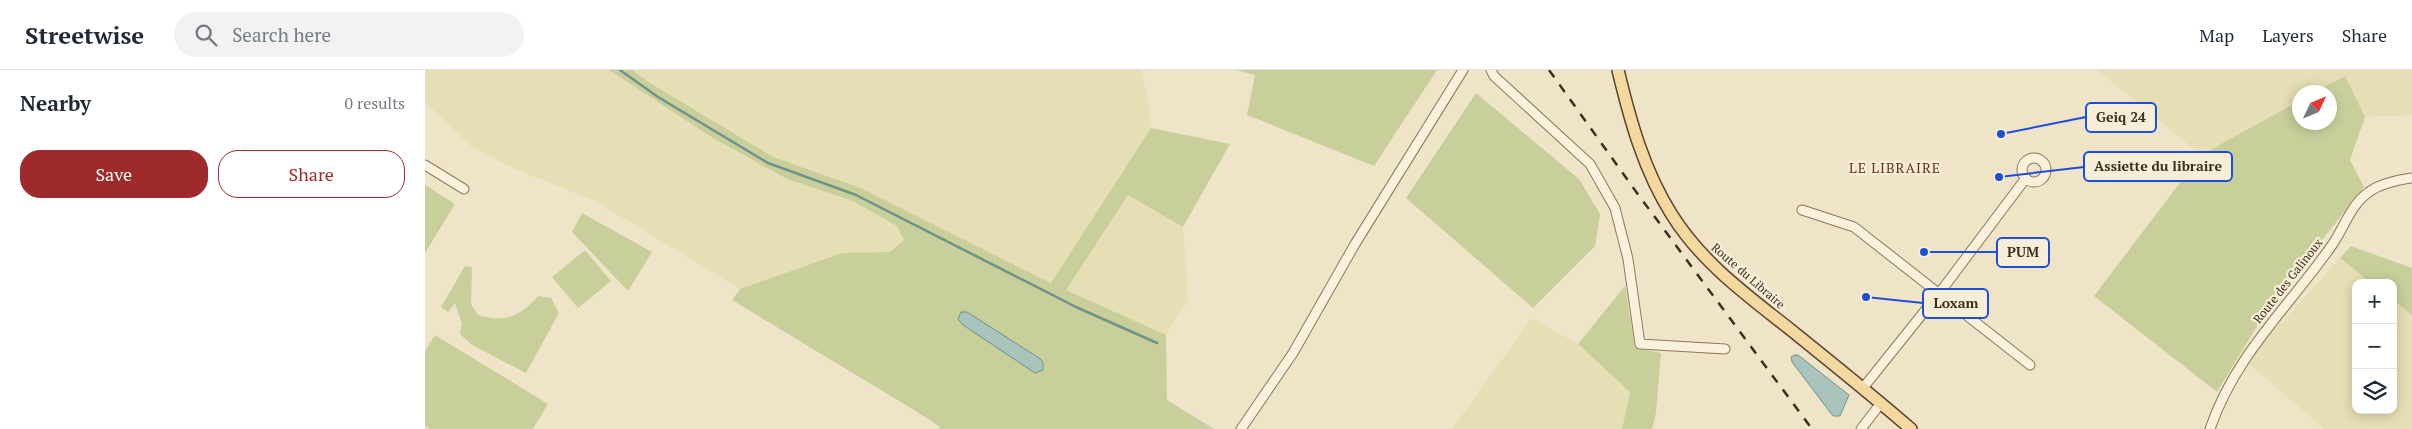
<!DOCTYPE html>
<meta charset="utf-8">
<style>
:root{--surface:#fff;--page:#f2f2f3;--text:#1f2937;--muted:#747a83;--line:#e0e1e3;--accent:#9e2a2b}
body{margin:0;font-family:"PT Serif",serif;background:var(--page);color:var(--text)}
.controls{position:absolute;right:15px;bottom:15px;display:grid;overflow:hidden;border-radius:10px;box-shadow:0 2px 12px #0003}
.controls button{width:45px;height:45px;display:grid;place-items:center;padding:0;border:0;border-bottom:1px solid var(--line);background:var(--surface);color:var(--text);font:25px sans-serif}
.compass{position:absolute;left:1867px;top:15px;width:45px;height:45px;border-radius:50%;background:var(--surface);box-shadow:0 2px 12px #0003;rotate:46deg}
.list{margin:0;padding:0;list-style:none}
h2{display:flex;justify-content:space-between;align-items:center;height:65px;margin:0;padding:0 20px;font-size:21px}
h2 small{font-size:16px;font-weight:400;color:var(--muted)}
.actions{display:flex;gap:10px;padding:15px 20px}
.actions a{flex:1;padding:11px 0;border:1px solid var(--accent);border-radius:20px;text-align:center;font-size:18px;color:var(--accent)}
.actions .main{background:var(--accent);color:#fff}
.icon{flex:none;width:28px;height:28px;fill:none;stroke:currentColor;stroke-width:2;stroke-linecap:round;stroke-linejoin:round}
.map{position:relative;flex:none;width:1987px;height:359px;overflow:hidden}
header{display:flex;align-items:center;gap:30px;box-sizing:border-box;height:70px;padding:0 25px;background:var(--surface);border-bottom:1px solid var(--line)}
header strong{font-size:24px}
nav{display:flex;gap:28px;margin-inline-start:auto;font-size:18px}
.search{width:350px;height:45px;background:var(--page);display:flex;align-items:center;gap:12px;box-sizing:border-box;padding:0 18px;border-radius:28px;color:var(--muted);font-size:19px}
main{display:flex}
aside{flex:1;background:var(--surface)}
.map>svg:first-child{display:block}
</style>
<header>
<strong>Streetwise</strong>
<div class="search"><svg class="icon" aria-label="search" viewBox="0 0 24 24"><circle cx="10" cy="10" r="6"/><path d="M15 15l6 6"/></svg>Search here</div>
<nav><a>Map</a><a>Layers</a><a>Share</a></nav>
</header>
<main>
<aside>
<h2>Nearby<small>0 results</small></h2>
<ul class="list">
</ul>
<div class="actions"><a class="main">Save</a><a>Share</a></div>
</aside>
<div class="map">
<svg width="1987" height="359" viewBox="0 0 1987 359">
<rect width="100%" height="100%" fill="#f0e4c8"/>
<path fill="#e6deb5" d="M0 0H184L288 68 362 109 428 131 473 155 480 170 465 182 417 183 315 219 170 131 88 98 47 77 0 32Z
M207 0H716L724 32 726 58 626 213 436 118 348 87 225 13Z
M1672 0H1987V45L1940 47 1919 6 1890 22H1874V31L1776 85Z
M703 125 758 157 763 230 741 265 640 220Z
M1915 188 1946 213H1931V340H1968V230L1987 245V359H1899L1823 293 1847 260 1859 250Z
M1107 248 1153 274 1205 322 1197 359H1027Z"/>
<path fill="#c9cf9b" d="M184 0H207L225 13 348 87 436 118 626 213 726 58 805 74 758 157 703 125 641 220 741 265 742 330 789 359H514L515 357 489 340 307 230 315 219 417 183 465 182 479 170 472 156 428 131 362 109 288 68Z
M811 0H1012L949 96 822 45 830 5Z
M1920 6 1940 47 1925 90 1939 117 1843 238 1792 322 1669 226 1776 85 1874 31V52H1904V22H1890Z
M1051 23 1154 109 1175 144 1170 176 1108 238 981 128Z
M0 115 30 134 0 183Z
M157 143 227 182 203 221 147 162Z
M1926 176 1987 198V245L1968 230V213H1946L1915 188Z
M160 180 186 211 153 238 127 207Z
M40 196 47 197 46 234 53 245C81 253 94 247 113 226L126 228 134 243 101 303 47 275 35 264 37 254 30 233 23 242 16 237Z
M1200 216 1210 278 1236 283 1231 343 1227 359H1197L1205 322 1153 274Z
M10 265 123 334 108 359H5L0 356V281Z"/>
<path fill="#a9c4bc" stroke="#6f938a" d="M536 242H542L614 288 618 292V300L610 303 538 255 533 249Z
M1370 285H1373L1424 325 1415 346H1408L1367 292 1366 287Z"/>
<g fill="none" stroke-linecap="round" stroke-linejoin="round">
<path stroke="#6f938a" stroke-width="2.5" d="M195 0 233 27 343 93 431 125 651 237 732 273"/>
<g stroke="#8d765c" stroke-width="11">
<path id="minor" d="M1066 0 1069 6 1165 94 1190 138 1203 189 1215 274 1300 279
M1597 100a12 12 0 1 1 24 0a12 12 0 1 1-24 0Z
M0 95 39 119
M1377 140 1429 157 1605 295
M1438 318 1519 217 1601 108
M816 359 868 283 930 174 1038 0
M1436 359 1456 333
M1785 359C1810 285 1864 237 1907 175 1919 158 1926 134 1944 122 1956 113 1973 110 1987 108"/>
</g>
<g stroke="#5b4430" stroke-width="14">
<path id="major" d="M1193 0C1205 50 1219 101 1247 145 1277 193 1323 226 1366 260 1407 293 1447 325 1486 359"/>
</g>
<use href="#minor" stroke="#faf1dc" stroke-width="9"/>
<use href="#major" stroke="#f3d9a0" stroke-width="11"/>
<path stroke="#3d2e20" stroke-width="2.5" stroke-dasharray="9 9" stroke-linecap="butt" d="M1124 0 1212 123 1387 359"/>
</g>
<g text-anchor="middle" stroke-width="4.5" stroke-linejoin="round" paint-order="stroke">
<g font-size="12" fill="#3d2e20" stroke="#f7eed8">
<text transform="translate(1323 206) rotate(41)" y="4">Route du Libraire</text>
<text transform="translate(1863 211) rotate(-52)" y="4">Route des Galinoux</text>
</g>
<g font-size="14" letter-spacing="1" fill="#6b2e1e" stroke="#f7eed8">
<text x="1470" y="103">LE LIBRAIRE</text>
</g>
</g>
<path fill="none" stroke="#1d4ed8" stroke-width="2" d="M1576 64L1661 47M1574 107L1659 97M1499 182L1572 182M1441 227L1498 233"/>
<g fill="#1d4ed8" stroke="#f7eed8" stroke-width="2">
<circle cx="1576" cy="64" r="5"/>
<circle cx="1574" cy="107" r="5"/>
<circle cx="1499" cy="182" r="5"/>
<circle cx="1441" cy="227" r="5"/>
</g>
<g fill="#f7eed8" stroke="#1d4ed8" stroke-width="2">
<rect x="1661" y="33" width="70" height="29" rx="5"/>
<rect x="1659" y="82" width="148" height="29" rx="5"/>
<rect x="1572" y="168" width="52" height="29" rx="5"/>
<rect x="1498" y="219" width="65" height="29" rx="5"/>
</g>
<g font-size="14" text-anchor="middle" font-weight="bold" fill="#3d2e20">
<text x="1696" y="52">Geiq 24</text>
<text x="1733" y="101">Assiette du libraire</text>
<text x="1598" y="187">PUM</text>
<text x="1531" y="238">Loxam</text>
</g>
</svg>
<div class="controls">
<button>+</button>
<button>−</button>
<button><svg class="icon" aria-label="layers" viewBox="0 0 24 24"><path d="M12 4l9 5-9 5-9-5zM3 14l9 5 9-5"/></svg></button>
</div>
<svg class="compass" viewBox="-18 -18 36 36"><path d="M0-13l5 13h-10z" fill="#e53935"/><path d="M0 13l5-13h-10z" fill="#747a83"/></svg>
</div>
</main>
